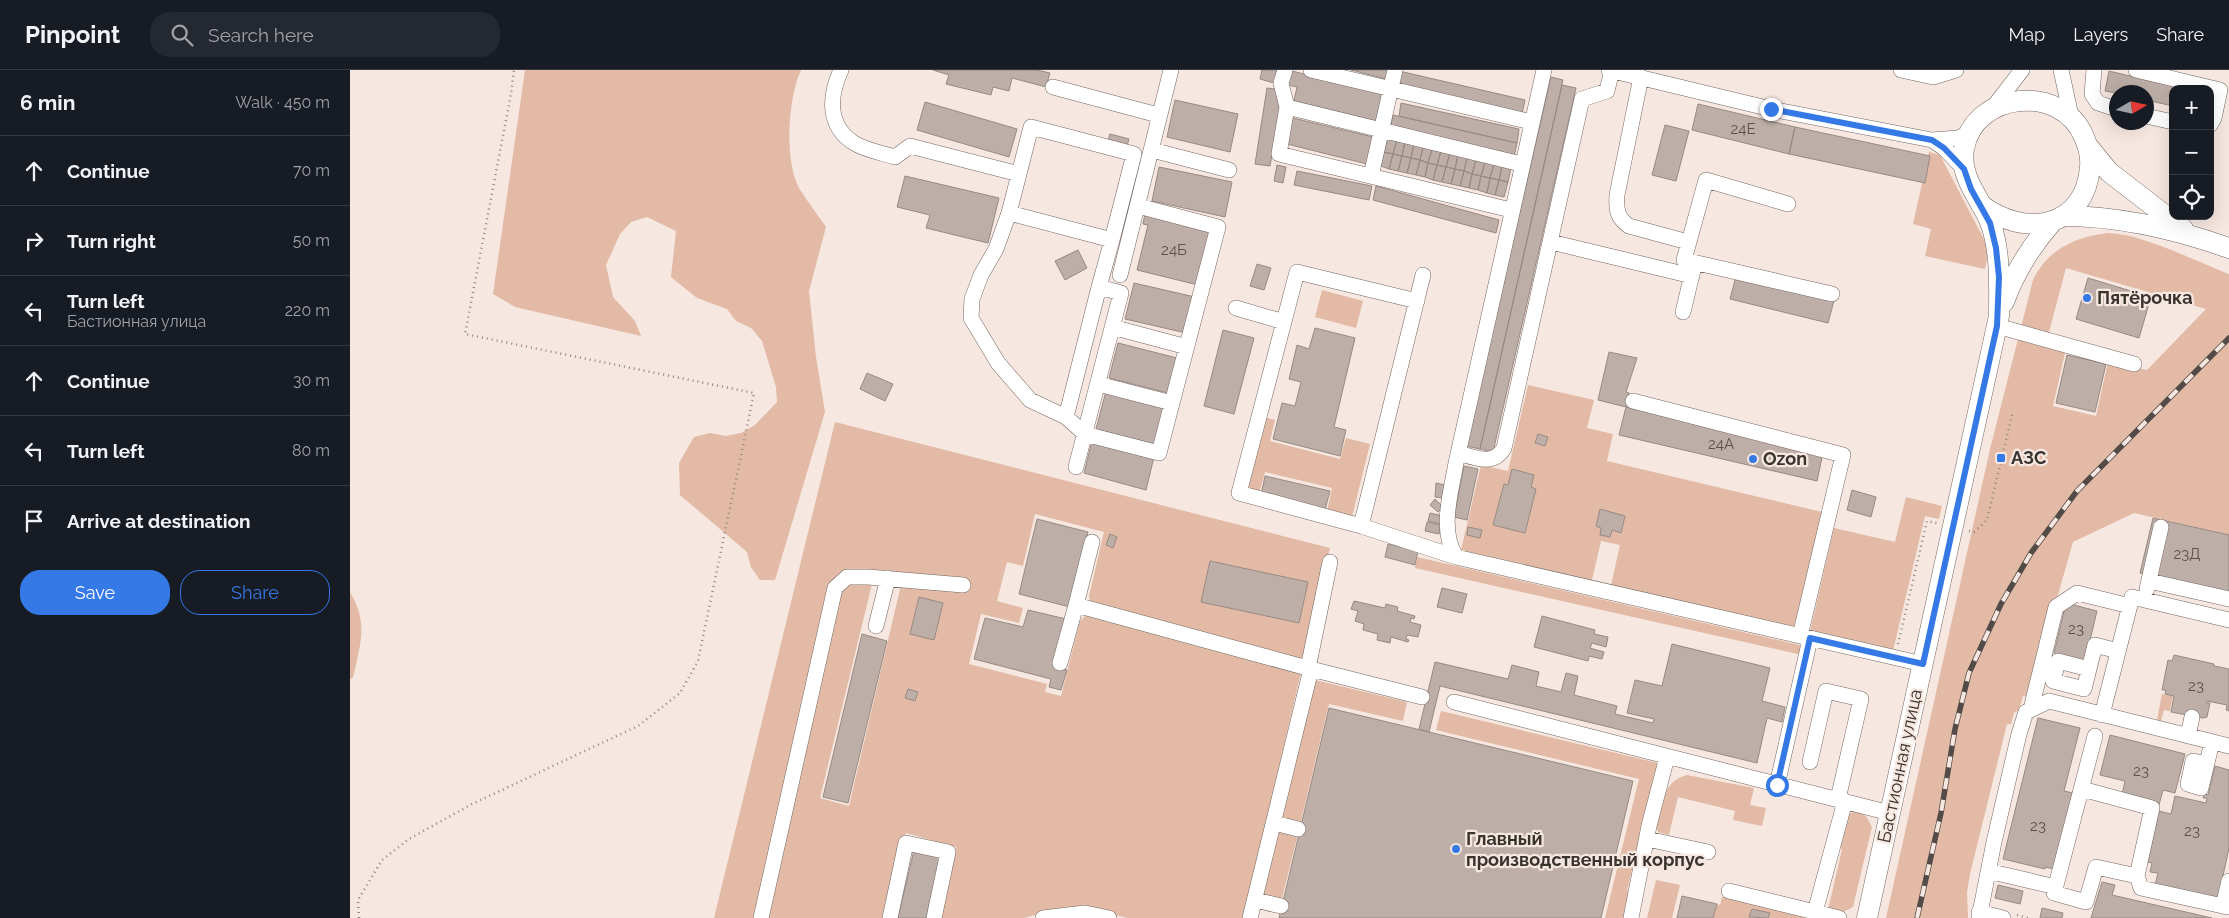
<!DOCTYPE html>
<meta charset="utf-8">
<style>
:root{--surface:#171b24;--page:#242831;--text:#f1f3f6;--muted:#9ea1a6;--line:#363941;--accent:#3579e7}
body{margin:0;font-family:Raleway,sans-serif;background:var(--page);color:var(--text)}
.controls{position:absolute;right:15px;top:15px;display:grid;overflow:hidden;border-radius:10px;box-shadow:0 5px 20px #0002}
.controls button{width:45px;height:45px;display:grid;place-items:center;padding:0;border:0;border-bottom:1px solid var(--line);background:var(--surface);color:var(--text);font:25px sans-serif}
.compass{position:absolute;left:1759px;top:15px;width:45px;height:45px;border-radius:50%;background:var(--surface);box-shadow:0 5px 20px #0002;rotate:81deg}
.stop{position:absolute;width:15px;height:15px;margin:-11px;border:4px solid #3579e7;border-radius:50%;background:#fff}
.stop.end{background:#3579e7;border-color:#fff;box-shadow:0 1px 5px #0008}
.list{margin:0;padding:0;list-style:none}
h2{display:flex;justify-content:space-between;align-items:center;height:65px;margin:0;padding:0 20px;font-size:21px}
h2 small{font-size:16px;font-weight:400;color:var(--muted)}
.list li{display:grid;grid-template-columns:32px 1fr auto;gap:15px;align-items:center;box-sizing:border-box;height:70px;padding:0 20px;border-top:1px solid var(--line)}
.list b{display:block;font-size:19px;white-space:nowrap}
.list p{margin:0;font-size:16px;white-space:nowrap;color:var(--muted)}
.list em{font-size:16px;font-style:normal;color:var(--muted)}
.actions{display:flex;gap:10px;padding:15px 20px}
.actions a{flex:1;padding:11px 0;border:1px solid var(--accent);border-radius:20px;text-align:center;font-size:18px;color:var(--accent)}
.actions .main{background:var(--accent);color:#fff}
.icon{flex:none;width:28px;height:28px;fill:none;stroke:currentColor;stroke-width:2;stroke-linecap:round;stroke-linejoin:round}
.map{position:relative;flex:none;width:1879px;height:848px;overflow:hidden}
header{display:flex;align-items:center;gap:30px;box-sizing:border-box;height:70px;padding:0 25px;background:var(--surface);border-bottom:1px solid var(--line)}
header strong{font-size:24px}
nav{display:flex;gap:28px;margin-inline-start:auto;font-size:18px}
.search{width:350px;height:45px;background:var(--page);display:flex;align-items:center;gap:12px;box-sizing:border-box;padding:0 18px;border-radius:20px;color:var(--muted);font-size:19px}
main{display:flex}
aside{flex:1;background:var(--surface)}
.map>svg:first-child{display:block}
</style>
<header>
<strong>Pinpoint</strong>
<div class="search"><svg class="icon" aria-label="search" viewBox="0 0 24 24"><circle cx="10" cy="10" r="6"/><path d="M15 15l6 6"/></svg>Search here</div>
<nav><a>Map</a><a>Layers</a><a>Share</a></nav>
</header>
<main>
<aside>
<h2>6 min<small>Walk · 450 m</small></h2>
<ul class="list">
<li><svg class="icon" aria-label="ahead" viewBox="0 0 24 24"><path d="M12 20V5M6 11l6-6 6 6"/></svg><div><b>Continue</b></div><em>70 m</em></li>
<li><svg class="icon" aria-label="right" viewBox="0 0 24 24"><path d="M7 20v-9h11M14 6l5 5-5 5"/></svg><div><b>Turn right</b></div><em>50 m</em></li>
<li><svg class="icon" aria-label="left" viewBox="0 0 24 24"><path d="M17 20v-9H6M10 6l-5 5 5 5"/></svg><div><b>Turn left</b><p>Бастионная улица</p></div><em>220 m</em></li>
<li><svg class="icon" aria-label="ahead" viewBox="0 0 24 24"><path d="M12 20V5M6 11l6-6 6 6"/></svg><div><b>Continue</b></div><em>30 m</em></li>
<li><svg class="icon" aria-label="left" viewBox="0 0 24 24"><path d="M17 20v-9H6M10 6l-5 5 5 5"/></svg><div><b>Turn left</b></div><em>80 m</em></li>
<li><svg class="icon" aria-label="arrive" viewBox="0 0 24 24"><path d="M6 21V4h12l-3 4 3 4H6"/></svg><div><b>Arrive at destination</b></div></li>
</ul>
<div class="actions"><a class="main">Save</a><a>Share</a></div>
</aside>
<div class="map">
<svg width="1879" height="848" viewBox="0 0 1879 848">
<rect width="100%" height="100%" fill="#f6e7e0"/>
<path fill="#e2baa5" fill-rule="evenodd" d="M175 0H451C438 28 434 90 449 118 457 131 467 144 476 157L459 221 466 287 475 342 425 510H410L401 497 397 482 330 425 329 393 344 367 360 363 376 366 391 363 405 355 427 332 426 317 412 271 401 258 386 251 377 239 347 228 321 207 326 161 297 147 281 152 270 164 256 195 263 227 285 251 291 266 165 237 143 224Z
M1579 82 1590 85 1639 179 1635 199 1575 186 1581 159 1563 154Z
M1758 163C1793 164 1845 191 1879 204V465L1784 443 1723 472 1679 627 1673 626 1669 640 1664 643 1661 654H1657L1620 804 1617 822 1618 848H1536L1640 379 1683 210C1698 179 1725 167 1758 163ZM1716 198 1856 239 1797 300 1758 292 1746 346 1703 336 1715 283 1695 277Z
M972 220 1013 231 1006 258 965 247Z
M1178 315 1244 330 1237 358 1263 364 1257 391 1472 442 1445 558 1261 515 1270 475 1251 471 1242 510 1111 480 1131 395 1158 401Z
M914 347 925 350 920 371 990 389 996 368 1020 374 1002 447 977 441 982 418 915 402 909 424 896 421Z
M485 352 980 478 953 591 891 572 741 535 739 526 754 462 685 444 673 496 657 492 647 531 673 538 669 553 631 544 619 594 697 614 695 622 711 626 730 551 737 544 951 602 894 848H778L730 837 703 840 674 848H589L606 777 556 763 535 848H417L467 607 488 524C497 512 508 511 522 514L470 728 499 736 551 515 614 520 616 509 530 502 496 504 486 510 481 518 453 633 407 848H364Z
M1556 427 1592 436 1589 449 1575 446 1543 581 1460 562 1484 458 1545 472Z
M1067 487 1454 576 1452 585 1065 498Z
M0 522C19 554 10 574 3 608L0 609Z
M965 610 1057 632 1053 651 979 634 950 755 931 750Z
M1812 624 1823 626 1820 641 1814 640 1811 651 1807 650Z
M1091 641 1308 693 1277 821 1282 822 1276 848H1255L1289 709 1086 660Z
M1337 705 1404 718 1400 735 1416 738 1412 756 1383 750 1385 741 1328 727 1319 765 1308 762C1305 755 1308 749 1310 742 1314 724 1317 711 1337 705Z
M1505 741 1516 746 1522 757 1503 837 1491 843 1478 840 1492 779 1489 773 1496 746Z
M929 760 948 764 931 832 913 827Z
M1306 810 1330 815 1322 848H1297Z
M1372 827 1462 848H1418L1419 843 1402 839 1400 847 1405 848H1363L1367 834 1370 835Z"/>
<path fill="#bdafa8" stroke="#978a83" d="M583 0H687L700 3 696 17 662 8 659 21 643 17 641 25 596 14 599 5Z
M912 0H927L924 13 910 9Z
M1001 0H1038L1036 9Z
M942 1 1032 24 1026 51 944 31 947 17 938 15Z
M1049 1 1175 30 1172 44 1046 15Z
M1759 1 1835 19H1823V36L1796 30V22L1766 23 1755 21Z
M1201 7 1213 10 1130 379 1116 376Z
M1212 15 1226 18 1143 382 1130 379Z
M917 18 933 20 920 96 905 94Z
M825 30 888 44 880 82 817 67Z
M575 32 667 59 659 87 567 60Z
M1051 33 1169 59 1167 73 1049 46Z
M1348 34 1445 57 1439 84 1342 60Z
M1043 45 1167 73 1164 87 1040 60Z
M943 48 1023 67 1017 94 937 74Z
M1315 55 1339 61 1326 111 1302 105Z
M1445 57 1580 86 1575 113 1439 84Z
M760 64 779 69 777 76 758 71Z
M1038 68 1047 70 1043 84 1034 82Z
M1047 70 1055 72 1052 86 1043 84Z
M1055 72 1064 74 1061 88 1052 86Z
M1064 74 1073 77 1070 90 1061 88Z
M1073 77 1082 79 1078 93 1070 90Z
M1082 79 1091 81 1087 95 1078 93Z
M1091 81 1100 83 1096 97 1087 95Z
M1034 82 1043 84 1039 99 1031 96Z
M1100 83 1108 85 1105 99 1096 97Z
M1043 84 1052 86 1048 101 1039 99Z
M1108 85 1117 88 1114 101 1105 99Z
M1052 86 1061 88 1057 103 1048 101Z
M1061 88 1070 90 1066 105 1057 103Z
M1117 88 1126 90 1122 104 1114 101Z
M1070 90 1078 93 1075 107 1066 105Z
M1126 90 1135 92 1131 106 1122 104Z
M1135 92 1144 94 1140 108 1131 106Z
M1078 93 1087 95 1083 110 1075 107Z
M1144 94 1152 96 1149 110 1140 108Z
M927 95 936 97 933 113 924 111Z
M1087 95 1096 97 1092 112 1083 110Z
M1152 96 1161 98 1158 112 1149 110Z
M809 97 882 112 875 147 802 131Z
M1096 97 1105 99 1101 114 1092 112Z
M1105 99 1114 101 1110 116 1101 114Z
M947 101 1022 116 1019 130 944 115Z
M1114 101 1122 104 1119 118 1110 116Z
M1122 104 1131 106 1128 120 1119 118Z
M555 106 649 128 638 173 576 158 580 145 547 137Z
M1131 106 1140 108 1137 123 1128 120Z
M1140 108 1149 110 1145 125 1137 123Z
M1149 110 1158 112 1154 127 1145 125Z
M1026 116 1149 150 1146 163 1023 130Z
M795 144 862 160 848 215 787 200 798 155 793 154Z
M728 180 737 198 715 210 705 191Z
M907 194 921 198 914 220 900 216Z
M1386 206 1485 227 1478 253 1380 229Z
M1738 208 1801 227 1789 268 1726 249Z
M784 213 845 227 836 263 775 249Z
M965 258 1005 268 984 357 996 360 990 386 923 369 932 333 945 336 951 312 939 309 947 275 959 279Z
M873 260 904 268 884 344 854 336Z
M768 273 831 289 822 324 759 308Z
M1259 282 1287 288 1276 322 1279 323 1276 337 1248 330Z
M1717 285 1756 294 1745 342 1706 333Z
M517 303 543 314 535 331 510 319Z
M756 321 818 338 807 375 746 359Z
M1276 337 1473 383 1467 411 1269 365Z
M1188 364 1198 367 1195 376 1185 373Z
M742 371 804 387 796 420 734 403Z
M1114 396 1128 399 1117 450 1104 447Z
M1162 399 1184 405 1181 417 1186 419 1175 463 1143 455 1154 414 1158 415Z
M915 406 980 421 975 440 911 425Z
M1086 413 1095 415 1093 428 1085 427Z
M1502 420 1526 427 1521 447 1497 440Z
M1085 429 1093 437 1088 442 1080 435Z
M1250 439 1275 446 1271 463 1262 460 1260 467 1250 465 1251 458 1246 456Z
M1080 443 1093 446 1091 454 1078 451Z
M1803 448 1879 465V535L1813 508 1790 503Z
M687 449 738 462 720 537 669 524Z
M1077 452 1091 455 1089 464 1075 461Z
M1118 457 1132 460 1130 468 1117 465Z
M760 464 767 467 763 478 756 475Z
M1038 474 1068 481 1065 495 1035 487Z
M860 491 958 512 949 553 851 532Z
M1092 518 1117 524 1112 543 1087 537Z
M569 527 593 533 584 570 560 564Z
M1004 531 1035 538 1036 534 1048 537 1047 541 1065 546 1064 549 1061 548 1060 552 1071 555 1068 567 1057 565 1056 569 1059 570 1058 572 1041 567 1040 573 1027 570 1028 564 1013 560 1014 554 1005 551 1008 541 1001 539Z
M1716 533 1747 541 1735 591 1704 583Z
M678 540 716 549 704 597 717 600 711 620 699 617 701 609 624 589 635 548 673 557Z
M1192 546 1245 560 1244 564 1258 567 1256 577 1242 573 1240 578 1254 582 1252 589 1239 586 1238 591 1184 577Z
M512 564 537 571 498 733 473 727Z
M1322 574 1420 598 1412 631 1435 637 1432 652 1417 648 1407 693 1090 616 1079 662 1069 659 1085 592 1158 609 1162 595 1189 602 1186 616 1211 622 1216 603 1228 606 1224 625 1267 636 1265 644 1303 653 1304 649 1277 643 1285 610 1312 616Z
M1824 585 1864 594V596L1879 599V641L1876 640 1877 635 1857 631 1856 633H1860L1857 647 1853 648 1821 642 1824 626 1815 624 1816 620H1812L1818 590 1822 591Z
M558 619 568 622 565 631 555 628Z
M979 638 1283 711 1251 848H929Z
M1688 648 1730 658 1714 721 1723 723 1704 799 1695 797V799L1653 789Z
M1760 665 1835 684 1825 723 1813 720 1809 735 1772 725 1775 711 1750 705Z
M1865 696 1879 700V778L1868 829 1805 815 1808 803 1800 802 1802 793 1797 792 1809 741 1821 744 1825 726 1856 733 1857 728H1853L1854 724 1858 725Z
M564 780 591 786 576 848H548Z
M1752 812 1765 815 1762 825 1862 848H1741Z
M1648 815 1673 821 1670 834 1645 828Z
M1332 826 1367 834 1363 848H1327Z
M1692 838 1713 843 1712 848H1690Z
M1402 839 1420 843 1418 848 1399 847Z"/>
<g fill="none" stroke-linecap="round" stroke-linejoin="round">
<g stroke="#736760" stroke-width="16">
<path id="minor" d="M491 0C479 26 477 56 504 73 515 80 532 83 545 87L560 76 669 104
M935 0 931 13 937 37
M961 0 1181 52
M1194 0 1106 393C1101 423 1089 459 1106 487L1573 594
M1259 0 1421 39 1582 70 1608 68 1619 63
M1551 0 1583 7 1606 0
M1711 0 1721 46
M1744 0 1742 24 1748 33 1766 39
M1786 0 1870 20 1864 48 1860 55
M1291 7 1267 125C1266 139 1267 148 1279 156L1338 172
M703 17 808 45
M1641 40 1672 0
M1796 46 1823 52
M681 57 784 84 762 170 659 143Z
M1582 70 1594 78 1614 99
M802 80 879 100
M1021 106 1045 0
M1438 134 1356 110 1334 190 1482 224
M1161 140 929 84 937 37 1171 94
M659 143 646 179 631 205 622 229 621 248 648 293 680 330 716 347 735 364 809 383 868 157 788 136
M1201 172 1342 206
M770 205 821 0
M1073 205 1011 456 1106 487
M886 238 934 252
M1333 242 1344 196
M1647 256 1784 294
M762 257 837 277
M748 314 822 333
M1283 331 1493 385 1450 566
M716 347 749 217
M1108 383C1124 387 1143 397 1154 378L1232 29 1257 21 1262 0
M726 397 771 223 749 217 762 170
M1011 456 889 423 947 202 1067 231
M742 472 726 535 961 599 900 848
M1799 511 1879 529
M1797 519 1811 457
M526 556 538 508
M710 593 726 535
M958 598 980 492
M961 599 1072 627
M1739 599 1734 619 1703 611 1708 591 1739 599 1745 575 1768 581
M1104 632 1540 743
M1681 639 1706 537 1727 523 1780 536
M1752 645 1782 527 1879 550
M1838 666 1842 647
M1460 692 1476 621 1511 629 1488 729
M1857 694 1843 691 1838 714 1851 718 1862 672
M1427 715 1460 569
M1732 719 1802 738 1787 806 1746 797 1736 832 1704 823 1745 666
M924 753 948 759
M1297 769 1358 782
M1638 801 1706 817
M1787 806 1791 818 1873 836
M1879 811 1873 836 1879 837
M1379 821 1465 842
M905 830 931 836
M1629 842 1653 848
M411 848 485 518 497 507H518L613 515
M540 848 556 773 598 782 584 848
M693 848 735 843 759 848
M1281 848 1299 756 1317 687
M1489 848 1465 842 1495 731
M1629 848 1644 772 1669 664 1676 642 1699 631 1879 676"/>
</g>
<g stroke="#736760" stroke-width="21">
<path id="major" d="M1737 75 1759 102 1833 159
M1713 146C1771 146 1825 159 1879 178
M1654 232C1665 201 1681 176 1703 151
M1517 848 1649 246C1649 216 1651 181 1640 152 1630 128 1609 107 1614 79 1624 21 1712 13 1734 67 1738 76 1741 87 1740 97 1735 159 1675 168 1631 135"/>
</g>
<path stroke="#908681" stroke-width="2.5" stroke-dasharray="1 4" stroke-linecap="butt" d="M1619 461 1624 462 1637 450 1663 341
M1548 574 1577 451 1587 453
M1667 845 1678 848
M9 848 8 830 32 790 59 769 122 734 288 656 330 623 348 591 404 323 115 264 161 24 164 0"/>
<use href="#minor" stroke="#fff" stroke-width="15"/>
<use href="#major" stroke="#fff" stroke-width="20"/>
<g stroke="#524b47" stroke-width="5.5">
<path id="rail" d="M1567 848 1591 743 1605 659 1619 603 1651 534 1681 483 1727 421 1879 268"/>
</g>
<use href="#rail" stroke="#f6e7e0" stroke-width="4" stroke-dasharray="11" stroke-linecap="butt"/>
</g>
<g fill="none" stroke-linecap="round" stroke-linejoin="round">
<path stroke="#3579e7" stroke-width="6" d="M1421 39 1582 70 1594 78 1614 99 1621 119 1640 153 1646 178 1649 207 1647 256 1573 594 1460 568 1427 715"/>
</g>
<g fill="#3579e7" stroke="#f6e7e0" stroke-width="2">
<circle cx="1737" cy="228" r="5"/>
<rect x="1646" y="383" width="10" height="10" rx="2.5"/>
<circle cx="1403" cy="389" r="5"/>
<circle cx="1106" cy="779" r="5"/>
</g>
<g text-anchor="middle" stroke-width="4.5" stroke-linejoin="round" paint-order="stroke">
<g font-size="15" fill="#5a524e">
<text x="1393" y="64">24Е</text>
<text x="824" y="185">24Б</text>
<text x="1371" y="379">24А</text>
<text x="1837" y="489">23Д</text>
<text x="1726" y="564">23</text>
<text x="1846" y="621">23</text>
<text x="1791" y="706">23</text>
<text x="1688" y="761">23</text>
<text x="1842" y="766">23</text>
</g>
<g font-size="18" font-weight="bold" fill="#393330" stroke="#f6e7e0" text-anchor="start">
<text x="1747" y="234">Пятёрочка</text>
<text x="1661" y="394">АЗС</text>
<text x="1413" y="395">Ozon</text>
<text x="1116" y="775">Главный<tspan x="1116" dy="21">производственный корпус</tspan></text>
</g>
<g font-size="18" fill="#393330" stroke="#f6e7e0">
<text transform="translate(1550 696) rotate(-78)" y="6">Бастионная улица</text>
</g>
</g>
</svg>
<div class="controls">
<button>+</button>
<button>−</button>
<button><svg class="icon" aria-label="locate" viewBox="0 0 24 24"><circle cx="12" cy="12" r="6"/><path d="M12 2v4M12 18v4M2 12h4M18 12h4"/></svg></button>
</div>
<svg class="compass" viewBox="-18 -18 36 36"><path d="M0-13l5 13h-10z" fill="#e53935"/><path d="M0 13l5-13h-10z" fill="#9ea1a6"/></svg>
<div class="stop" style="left:1427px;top:715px"></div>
<div class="stop end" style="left:1421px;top:39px"></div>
</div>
</main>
